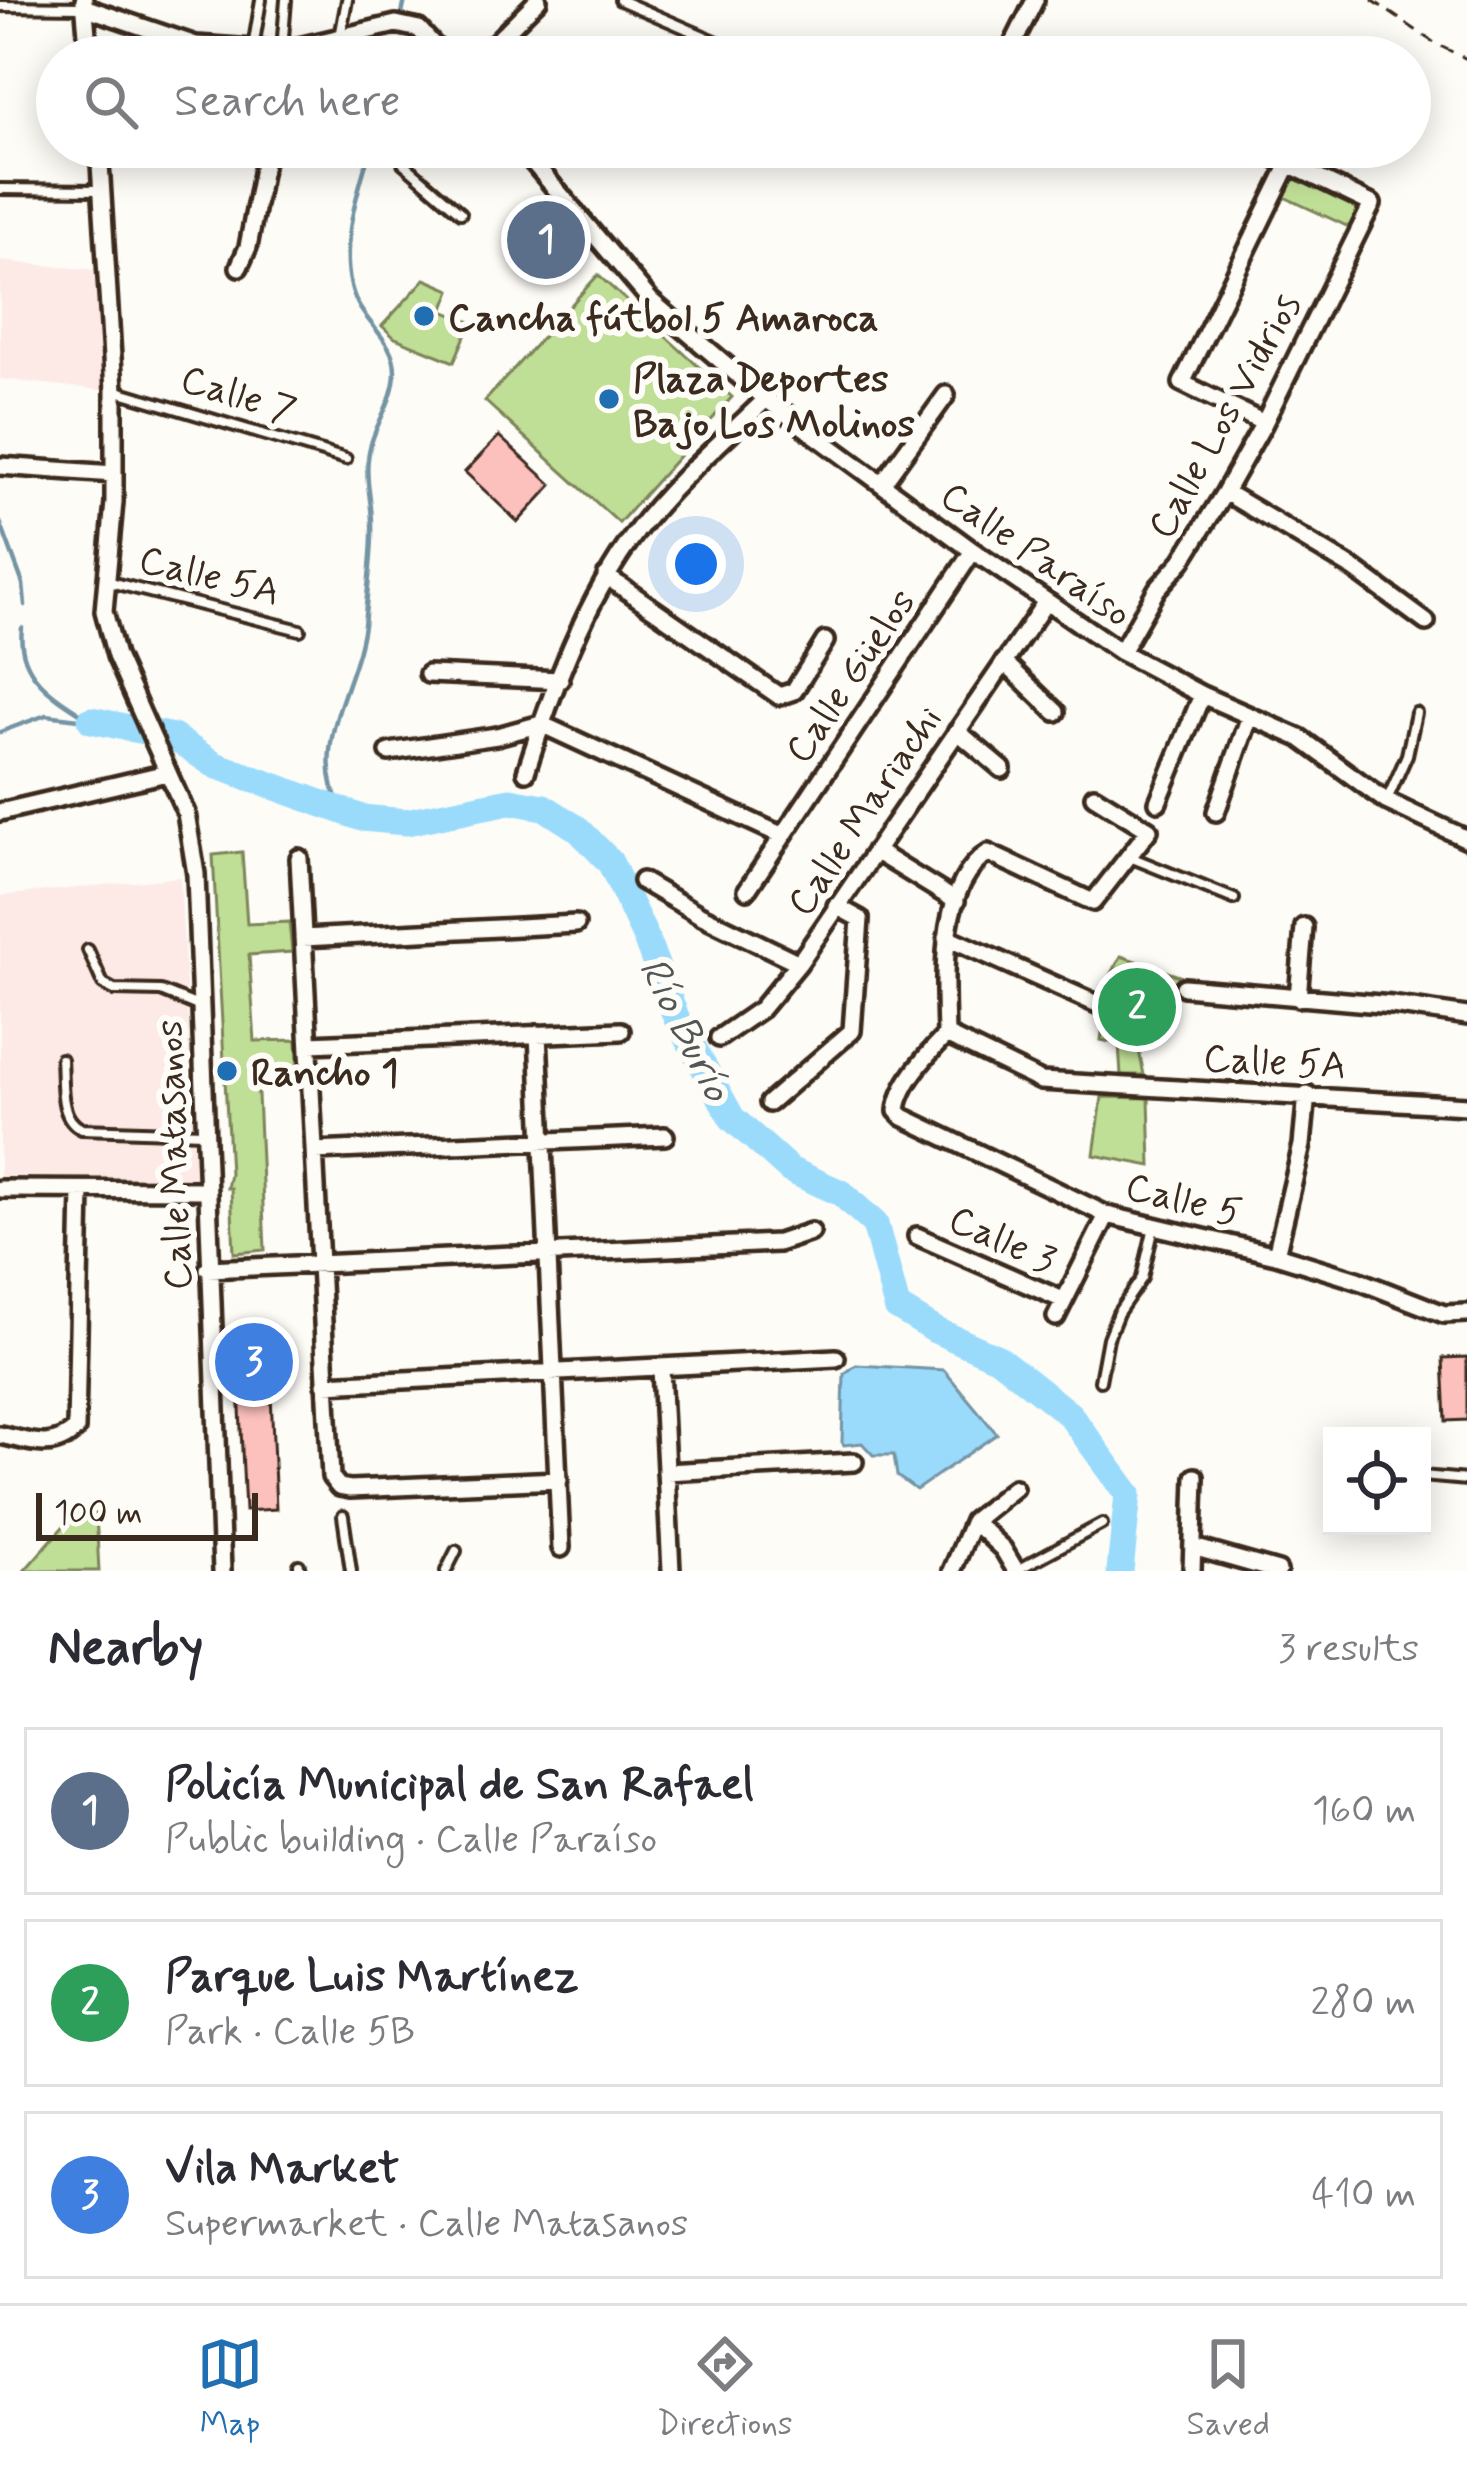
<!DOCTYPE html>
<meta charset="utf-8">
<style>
:root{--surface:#fff;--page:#f2f2f3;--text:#2b2b33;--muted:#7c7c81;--line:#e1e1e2;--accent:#1f6fb2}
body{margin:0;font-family:Mynerve,sans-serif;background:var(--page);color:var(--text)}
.controls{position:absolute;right:36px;bottom:36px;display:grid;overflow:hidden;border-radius:0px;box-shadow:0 6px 30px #0003}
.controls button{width:108px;height:108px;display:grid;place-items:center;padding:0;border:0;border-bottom:3px solid var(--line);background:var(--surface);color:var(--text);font:60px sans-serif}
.scale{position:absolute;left:36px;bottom:30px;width:222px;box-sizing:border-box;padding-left:12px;border:6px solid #3b2a1e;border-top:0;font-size:33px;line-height:42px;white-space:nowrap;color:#3b2a1e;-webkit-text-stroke:9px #fdfcf7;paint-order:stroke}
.you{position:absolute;left:696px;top:564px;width:42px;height:42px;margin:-30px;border:9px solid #fff;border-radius:50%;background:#1a73e8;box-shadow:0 0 0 18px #1a73e833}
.badge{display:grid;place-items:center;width:78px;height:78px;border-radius:50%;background:var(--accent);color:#fff;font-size:39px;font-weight:700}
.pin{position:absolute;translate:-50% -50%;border:6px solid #fff;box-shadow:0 3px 12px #0006}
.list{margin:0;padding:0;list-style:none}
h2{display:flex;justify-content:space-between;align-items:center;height:156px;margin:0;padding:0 48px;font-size:51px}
h2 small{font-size:39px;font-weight:400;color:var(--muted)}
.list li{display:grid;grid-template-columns:78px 1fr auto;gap:36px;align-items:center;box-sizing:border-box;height:168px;margin:0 24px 24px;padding:0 24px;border:3px solid var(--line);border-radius:0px}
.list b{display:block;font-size:45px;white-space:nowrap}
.list p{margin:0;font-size:39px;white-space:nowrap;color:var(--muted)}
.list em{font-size:39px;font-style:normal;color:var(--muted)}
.icon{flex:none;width:66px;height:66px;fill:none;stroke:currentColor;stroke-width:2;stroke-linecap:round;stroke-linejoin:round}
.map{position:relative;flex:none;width:1467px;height:1571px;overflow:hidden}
.search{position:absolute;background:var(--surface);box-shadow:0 6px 30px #0003;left:36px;right:36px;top:36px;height:132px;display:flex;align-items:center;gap:30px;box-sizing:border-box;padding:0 42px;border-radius:66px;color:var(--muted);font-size:45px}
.sheet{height:732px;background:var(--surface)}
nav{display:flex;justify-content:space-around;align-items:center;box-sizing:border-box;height:168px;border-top:3px solid var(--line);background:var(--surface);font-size:33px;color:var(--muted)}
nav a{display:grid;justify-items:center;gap:6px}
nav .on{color:var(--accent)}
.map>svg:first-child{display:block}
</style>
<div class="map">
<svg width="1467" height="1571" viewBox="0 0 1467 1571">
<rect width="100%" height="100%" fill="#fdfcf7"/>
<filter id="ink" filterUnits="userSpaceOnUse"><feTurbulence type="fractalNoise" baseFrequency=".00833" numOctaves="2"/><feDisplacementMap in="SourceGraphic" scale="24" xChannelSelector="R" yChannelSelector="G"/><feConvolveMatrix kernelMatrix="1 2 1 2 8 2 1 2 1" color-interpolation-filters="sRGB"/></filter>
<g filter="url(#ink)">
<path fill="#fdeae6" d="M0 261 107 271 109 391 0 379Z
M180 877 197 1180 0 1176V896Z"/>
<path fill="#bfde96" stroke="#7d845a" stroke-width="3" d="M1302 179 1353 203 1357 211 1349 227 1282 196 1293 180Z
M598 275 732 397 619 523 485 401Z
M425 279 451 290 443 311 471 322 454 362 395 338 382 326Z
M242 852 247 924 289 922 292 952 249 955 255 1041 297 1040 298 1067 257 1072 265 1250 234 1253 231 1188H227L230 1174 213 855Z
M1121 956 1179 976 1167 1030 1135 1031 1144 1075H1121L1119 1044 1101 1040 1104 1018 1100 996Z
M1102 1097 1149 1098 1151 1166 1094 1155Z
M77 1511 96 1514 99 1571H24Z"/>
<path fill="#9adbfc" stroke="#7494a3" stroke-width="3" d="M856 1365 944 1370 997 1434 916 1490 897 1476 894 1455H873L862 1443 844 1445 842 1442 844 1374Z"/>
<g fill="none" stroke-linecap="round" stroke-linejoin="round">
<path stroke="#7494a3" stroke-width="4.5" d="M402 14 405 0
M400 57 404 42
M0 522 23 584 25 605
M22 628C16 676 55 697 91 720
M0 732 46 715 87 720
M342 810C305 745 361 681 365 615 368 585 373 553 372 523 372 502 365 480 368 459 371 427 395 403 395 371 395 345 373 329 360 308 333 263 357 193 371 147"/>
<path stroke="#9adbfc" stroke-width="27" d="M91 720 173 737 215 765 362 818 406 822 510 801 544 807 578 829 610 862 645 936 676 1017 732 1118 790 1170 841 1193 875 1224 897 1307 935 1330 998 1358 1070 1415 1128 1494 1120 1571"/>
</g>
<path fill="#fcc0bd" stroke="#3b2a1e" stroke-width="3" d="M499 436 552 485 518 522 465 472Z
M268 1326 276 1509 245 1511 236 1327Z
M1467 1357V1420L1446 1421 1443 1358Z"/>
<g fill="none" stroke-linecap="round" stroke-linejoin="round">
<g stroke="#3b2a1e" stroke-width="16">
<path id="service" d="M620 0 734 49
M0 6 82 7
M340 37 347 0
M253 48 261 0
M282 50 286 0
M101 156 211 150
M403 163 461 213
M0 189 100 190
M114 390 346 459
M110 582 300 630
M1387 800 1407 755 1416 713
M1130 857 1234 899
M88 950 103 984 114 990 161 991 198 1006
M61 1059C63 1083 58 1119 82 1129L203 1133
M1100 1381 1108 1338 1118 1313 1142 1278 1154 1227
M1422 1476 1467 1480
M343 1516 351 1571
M299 1565 300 1571
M1017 1570 1102 1524
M446 1571 456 1551"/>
</g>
<g stroke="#3b2a1e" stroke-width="24">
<path id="minor" d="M84 0 89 57
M84 7 196 45 282 51 396 24 419 29 444 57
M504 36 542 57
M1011 48 1035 0
M481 57 538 0
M99 147 114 390V502L104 611 116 656 186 813 196 874 222 1571
M520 147 651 301 766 399 973 551 1121 652 1202 695 1300 738 1386 801 1467 839
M239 267 248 247 267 147
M1264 423 1182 383 1289 164
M0 466 114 474
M882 484 946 395
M1225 492 1354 569 1426 622
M606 576 779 696 794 691 825 641
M1121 652 1157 589 1182 561 1225 492 1264 423 1372 204 1253 147
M1004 662 1056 712
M428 674 560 680
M957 731 1002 769
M389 752 497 736 541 724 781 835
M526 772C552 690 585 600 637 531 674 482 722 442 766 399
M1094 796 1149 830 1093 902 988 853C937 886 945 982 946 1035 928 1054 899 1084 897 1111L903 1117 1107 1215 1276 1255 1357 1280 1444 1314 1467 1313
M1158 802 1202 695
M0 812 167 773
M1216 812 1250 716
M875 851 956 901
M299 858 331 1477 339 1487 350 1489 559 1480
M642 881 700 915 799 963
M747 890 973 551
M947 937 1097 1004
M303 938 576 924
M1184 987 1392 1005 1467 1016
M1298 998 1304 927
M538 1034 561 1548
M946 1035 1041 1081 1467 1106
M719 1038 761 1009 799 963 1045 603
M310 1044 621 1031
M769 1103 852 1031 860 919 836 906
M315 1151 665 1136
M0 1189 206 1190
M917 1236 1063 1300
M1276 1255 1302 1145 1307 1094
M208 1269 778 1243 811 1232
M1056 1317 1107 1215
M661 1368 671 1571
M325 1384 836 1358
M0 1435C29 1441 52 1452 76 1429L81 1191
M666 1472 854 1462
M973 1521 1003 1549 1016 1571
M1193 1547 1278 1571
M952 1571 973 1521 1014 1488
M1192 1571 1195 1477"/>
</g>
<path stroke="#3b2a1e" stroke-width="3" stroke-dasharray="12 9" stroke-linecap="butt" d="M1372 0 1436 44 1467 59
M1111 1004 1161 1000 1172 994"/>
<use href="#service" stroke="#fdfcf7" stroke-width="8"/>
<use href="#minor" stroke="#fdfcf7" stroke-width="15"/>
</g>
</g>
<g fill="#1f6fb2" stroke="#fdfcf7" stroke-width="4.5">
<circle cx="424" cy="316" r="12"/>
<circle cx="609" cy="399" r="12"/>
<circle cx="227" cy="1071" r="12"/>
</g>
<g text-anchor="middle" stroke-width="12" stroke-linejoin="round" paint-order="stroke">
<g font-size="39" font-weight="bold" fill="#3b2a1e" stroke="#fdfcf7" text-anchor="start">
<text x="448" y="330">Cancha fútbol 5 Amaroca</text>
<text x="633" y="391">Plaza Deportes<tspan x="633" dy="45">Bajo Los Molinos</tspan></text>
<text x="251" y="1085">Rancho 1</text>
</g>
<g font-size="39" fill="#3b2a1e" stroke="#fdfcf7">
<text transform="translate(239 393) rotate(17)" y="14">Calle 7</text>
<text transform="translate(1223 415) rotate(-61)" y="14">Calle Los Vidrios</text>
<text transform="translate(1037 553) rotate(35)" y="14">Calle Paraíso</text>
<text transform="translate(210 574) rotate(14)" y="14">Calle 5A</text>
<text transform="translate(849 675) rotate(-56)" y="14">Calle Güelos</text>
<text transform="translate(863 810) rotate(-56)" y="14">Calle Mariachi</text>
<text transform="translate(1275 1060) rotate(3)" y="14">Calle 5A</text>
<text transform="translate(172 1155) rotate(-92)" y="14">Calle Matasanos</text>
<text transform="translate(1184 1198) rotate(14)" y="14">Calle 5</text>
<text transform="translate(1003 1238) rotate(24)" y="14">Calle 3</text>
</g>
<g font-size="42" font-style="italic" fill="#535656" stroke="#fdfcf7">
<text transform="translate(687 1028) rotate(63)" y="15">Río Burío</text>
</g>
</g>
</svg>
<div class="controls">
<button><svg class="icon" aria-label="locate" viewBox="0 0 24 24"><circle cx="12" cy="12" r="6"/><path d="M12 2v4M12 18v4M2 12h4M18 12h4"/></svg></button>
</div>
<div class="scale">100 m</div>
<div class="you"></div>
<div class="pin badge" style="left:546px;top:240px;background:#5c6f8a">1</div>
<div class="pin badge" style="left:1137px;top:1007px;background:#2e9e5b">2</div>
<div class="pin badge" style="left:254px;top:1362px;background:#3f7fe0">3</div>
<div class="search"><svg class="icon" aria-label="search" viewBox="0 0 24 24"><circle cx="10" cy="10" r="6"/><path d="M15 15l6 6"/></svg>Search here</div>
</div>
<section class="sheet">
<h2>Nearby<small>3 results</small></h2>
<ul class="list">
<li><span class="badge" style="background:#5c6f8a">1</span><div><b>Policía Municipal de San Rafael</b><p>Public building · Calle Paraíso</p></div><em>160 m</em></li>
<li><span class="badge" style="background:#2e9e5b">2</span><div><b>Parque Luis Martínez</b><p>Park · Calle 5B</p></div><em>280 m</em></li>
<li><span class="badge" style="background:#3f7fe0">3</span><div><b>Vila Market</b><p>Supermarket · Calle Matasanos</p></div><em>410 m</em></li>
</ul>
</section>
<nav>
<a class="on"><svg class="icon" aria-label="map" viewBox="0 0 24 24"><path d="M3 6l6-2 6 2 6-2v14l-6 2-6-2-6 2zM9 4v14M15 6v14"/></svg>Map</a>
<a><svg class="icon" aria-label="directions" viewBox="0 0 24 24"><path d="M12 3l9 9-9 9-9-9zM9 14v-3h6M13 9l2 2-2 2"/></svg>Directions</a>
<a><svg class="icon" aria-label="saved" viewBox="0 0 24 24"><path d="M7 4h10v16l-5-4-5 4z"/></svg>Saved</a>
</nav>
